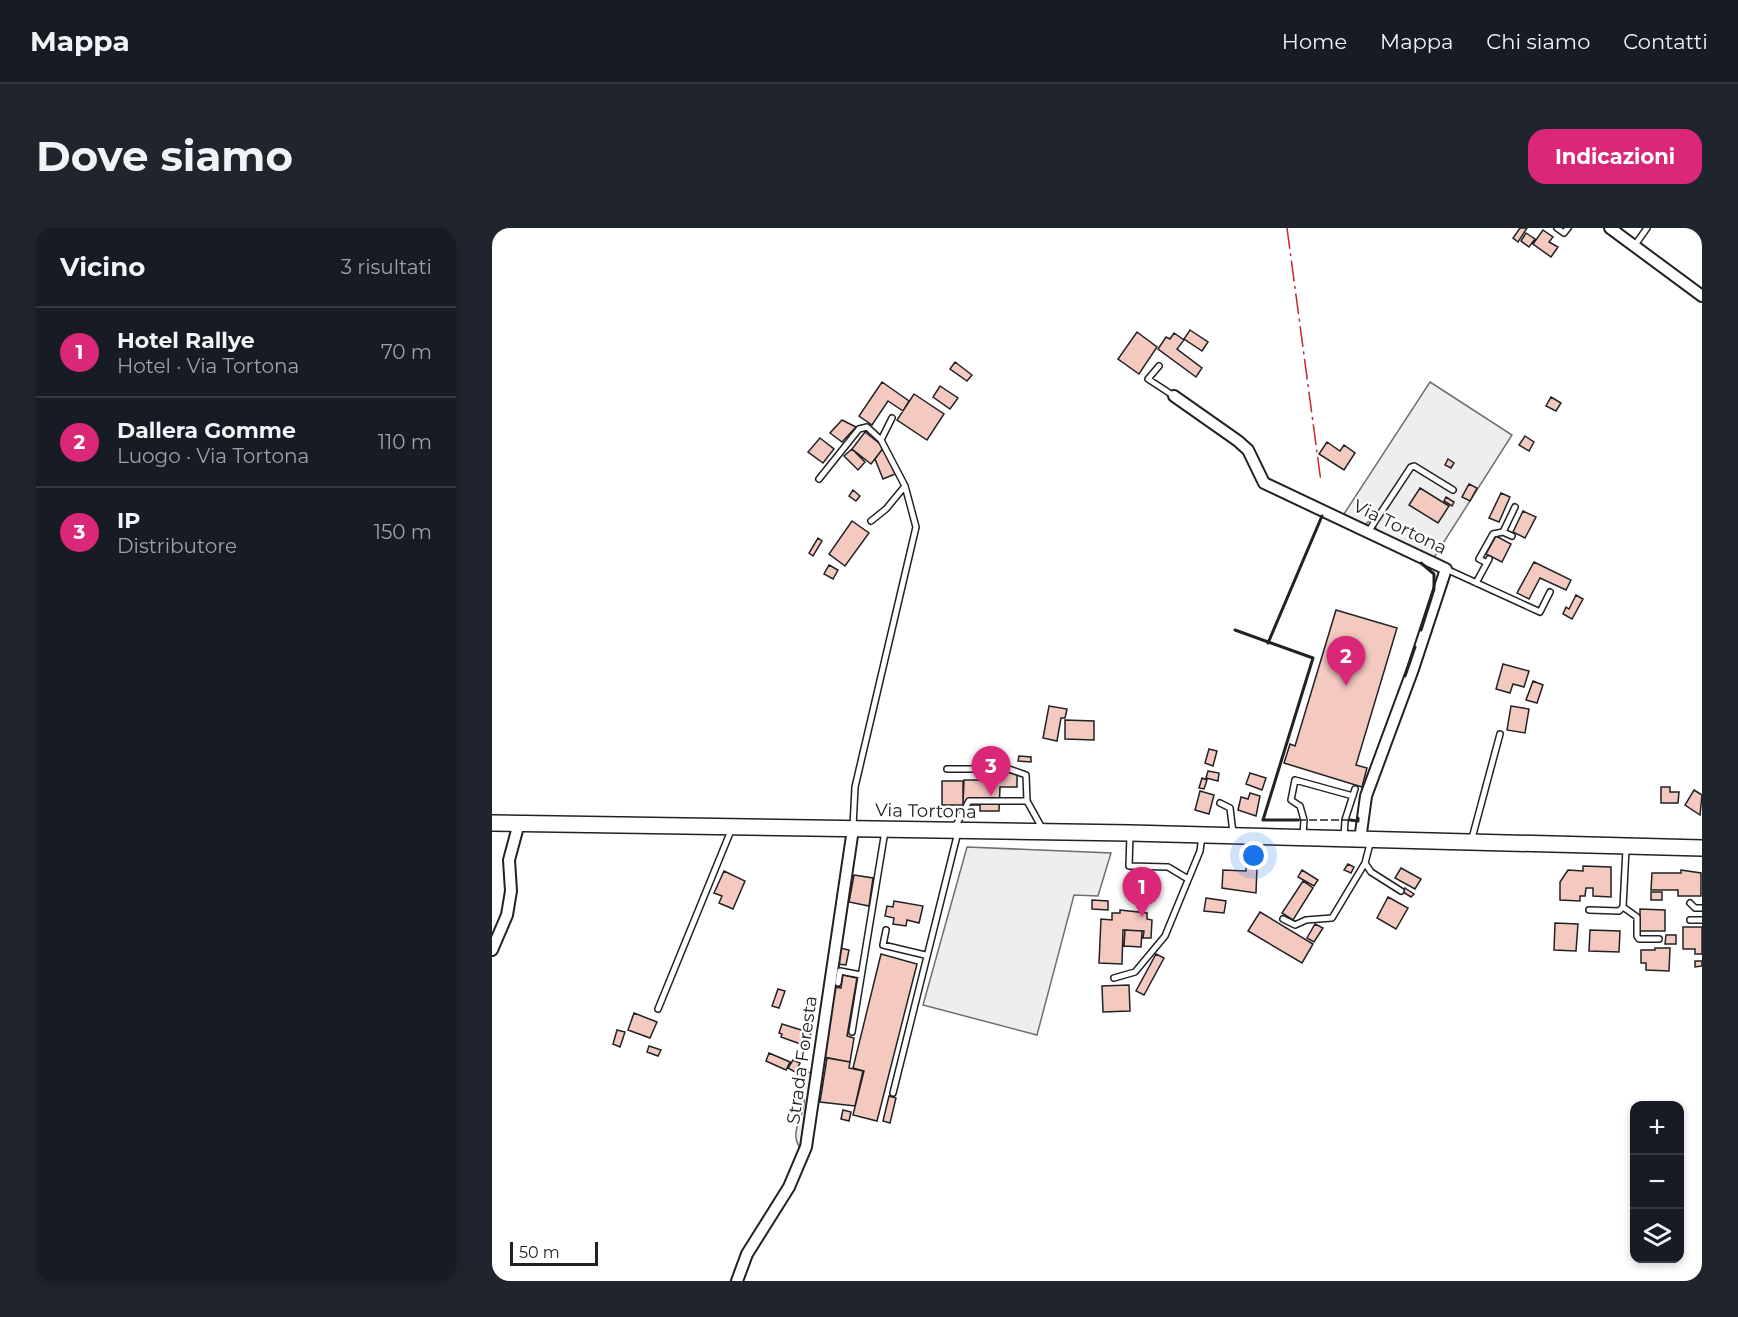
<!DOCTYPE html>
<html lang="it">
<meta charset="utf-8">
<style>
:root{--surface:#171b24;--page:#20242c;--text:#f1f3f6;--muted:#9ea1a6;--line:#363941;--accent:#db2777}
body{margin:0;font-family:Montserrat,sans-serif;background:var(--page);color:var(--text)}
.controls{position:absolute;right:18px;bottom:18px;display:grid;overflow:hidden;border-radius:12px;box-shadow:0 3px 9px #0003}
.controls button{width:54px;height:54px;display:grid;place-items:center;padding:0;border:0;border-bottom:2px solid var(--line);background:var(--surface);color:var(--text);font:30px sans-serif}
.scale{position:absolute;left:18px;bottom:15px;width:88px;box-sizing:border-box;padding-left:6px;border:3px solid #222;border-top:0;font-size:16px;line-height:21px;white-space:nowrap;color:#222;-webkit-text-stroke:4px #fff;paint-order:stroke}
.you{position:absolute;left:762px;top:628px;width:21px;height:21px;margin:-15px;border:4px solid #fff;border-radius:50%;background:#1a73e8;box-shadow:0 0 0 9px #1a73e833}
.badge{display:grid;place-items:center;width:39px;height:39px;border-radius:50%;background:var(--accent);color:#fff;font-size:20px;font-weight:700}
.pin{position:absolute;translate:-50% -50px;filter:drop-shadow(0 2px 3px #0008)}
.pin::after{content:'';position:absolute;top:32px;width:21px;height:18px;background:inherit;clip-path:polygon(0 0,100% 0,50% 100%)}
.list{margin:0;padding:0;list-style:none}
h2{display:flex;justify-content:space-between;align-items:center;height:78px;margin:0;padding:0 24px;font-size:26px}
h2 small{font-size:20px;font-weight:400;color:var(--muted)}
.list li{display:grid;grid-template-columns:39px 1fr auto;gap:18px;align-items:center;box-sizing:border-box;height:90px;padding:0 24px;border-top:2px solid var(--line)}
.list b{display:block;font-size:22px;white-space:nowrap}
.list p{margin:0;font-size:20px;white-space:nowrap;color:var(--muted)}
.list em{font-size:20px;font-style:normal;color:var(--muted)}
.icon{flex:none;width:33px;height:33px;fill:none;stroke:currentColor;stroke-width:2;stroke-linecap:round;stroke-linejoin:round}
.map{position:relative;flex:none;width:1210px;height:1053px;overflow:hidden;border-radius:18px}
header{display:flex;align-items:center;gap:36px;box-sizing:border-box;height:84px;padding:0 30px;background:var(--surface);border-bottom:2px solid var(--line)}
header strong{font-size:28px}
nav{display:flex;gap:33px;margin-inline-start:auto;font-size:21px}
.intro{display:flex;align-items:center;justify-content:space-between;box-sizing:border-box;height:144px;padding:0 36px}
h1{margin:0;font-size:42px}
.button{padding:15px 27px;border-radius:18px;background:var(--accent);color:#fff;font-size:21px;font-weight:700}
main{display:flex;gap:36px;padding:0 36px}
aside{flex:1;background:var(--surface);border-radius:18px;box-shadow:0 3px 9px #0003}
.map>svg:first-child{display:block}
</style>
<header>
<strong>Mappa</strong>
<nav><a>Home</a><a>Mappa</a><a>Chi siamo</a><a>Contatti</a></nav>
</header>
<div class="intro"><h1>Dove siamo</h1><a class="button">Indicazioni</a></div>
<main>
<aside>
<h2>Vicino<small>3 risultati</small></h2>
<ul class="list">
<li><span class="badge">1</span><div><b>Hotel Rallye</b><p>Hotel · Via Tortona</p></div><em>70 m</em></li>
<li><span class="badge">2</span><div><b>Dallera Gomme</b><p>Luogo · Via Tortona</p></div><em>110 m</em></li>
<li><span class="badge">3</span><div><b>IP</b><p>Distributore</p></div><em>150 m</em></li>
</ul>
</aside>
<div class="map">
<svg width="1210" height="1053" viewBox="0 0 1210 1053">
<rect width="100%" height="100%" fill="#fff"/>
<path fill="#eee" stroke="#6f6f6f" stroke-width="1.5" d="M938 154 1020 207 941 331 886 306 882 294 877 293 871 299 850 289Z
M475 619 619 625 606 668 582 667 545 807 431 777Z
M316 844 319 845 308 920C297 904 311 891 312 875 313 860 307 860 316 844Z"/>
<path fill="#f3c9c0" stroke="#222" stroke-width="1.5" d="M1028 0H1035L1026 14 1021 10Z
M1051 2 1061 9 1057 14 1066 19 1059 29 1041 16Z
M1034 5 1043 11 1037 19 1029 13Z
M698 102 716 114 710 123 692 111Z
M645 104 665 119 647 146 626 131Z
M682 105 692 112 685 121 710 140 704 149 666 121 674 109 678 111Z
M463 134 480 147 475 153 458 141Z
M390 154 417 173 411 183 396 173 380 197 367 188Z
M448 158 466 170 458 181 441 169Z
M422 166 452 186 435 212 405 192Z
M1059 169 1069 175 1064 183 1054 178Z
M350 192 364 199 350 214 338 205Z
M373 204 392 219 379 236 360 221Z
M1033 208 1042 214 1037 223 1027 217Z
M328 210 342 221 331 235 316 224Z
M835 214 848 223 852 217 863 225 852 242 827 226Z
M392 219 403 246 391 251 383 231Z
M360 221 373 234 366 242 352 228Z
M956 231 962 235 959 240 953 237Z
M977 256 985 260 978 273 970 269Z
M928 260 957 278 946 295 917 277Z
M361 262 368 268 364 273 357 268Z
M1009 265 1018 269 1007 294 997 290Z
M954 269 962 274 960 278 952 273Z
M1031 283 1044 289 1033 310 1021 304Z
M360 293 377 305 353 338 337 326Z
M1004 308 1019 316 1010 334 994 326Z
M326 310 330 313 321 328 317 325Z
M1042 334 1079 352 1074 362 1048 350 1037 371 1025 365Z
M337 337 346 342 341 351 332 346Z
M1084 367 1091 371 1080 391 1071 386 1074 379 1077 381Z
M844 382 905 400 864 537 875 540 870 559 792 535 798 516 803 518Z
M1011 436 1037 443 1032 459 1021 456 1018 465 1004 461Z
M1041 453 1051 457 1045 475 1034 472Z
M557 478 575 481 573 490H569L565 513 551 510Z
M1019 478 1037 481 1033 505 1015 502Z
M573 492 602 493V512L573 511Z
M717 521 725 523 721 538 713 535Z
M527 528 539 529V534L526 533Z
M716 543 727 545 726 553 714 550Z
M488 544 525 545V559H508L507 583H488V577H471L472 552H488Z
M758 545 774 550 770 562 754 556Z
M710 550 715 552 712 561 707 560Z
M450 553H471V577H450Z
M1169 559H1178V564H1187L1186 575H1169Z
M1202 562 1210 567 1208 587 1193 577Z
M708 563 722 567 717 586 703 582Z
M758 565 768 568 764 588 746 582 749 569 756 571Z
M856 636 862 639 859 645 852 642Z
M1091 638 1119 639V669L1101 668V660H1094L1093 668H1088V673L1068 672V654L1076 642 1091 643Z
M754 639H765L764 665 730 660 731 642 754 643Z
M909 640 929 651 923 661 903 650Z
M810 642 826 652 822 658 806 649Z
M1189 642 1209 645V668H1186V662H1159L1160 645H1189Z
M232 643 253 653 241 681 227 675 230 668 222 665Z
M362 647 381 650 377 678 357 674Z
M811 653 821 660 801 692 790 685Z
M913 660 922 666 919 669 911 664Z
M1159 664H1170V672H1159Z
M896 669 916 680 904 701 885 690Z
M714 670 734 673 732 685 712 683Z
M600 672 616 673V682L600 681Z
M402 673 431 678 427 695 415 692 414 698 401 696 402 690 393 688 395 678 401 679Z
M1148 681 1173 682V703H1148Z
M628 682 655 685V691L660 692 659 710H651L652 703 631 702 630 736 607 735 609 691 620 692V685H628Z
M768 684 821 716 810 735 756 703Z
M1063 695 1086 696 1084 723 1062 722Z
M823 696 831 700 822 714 815 710Z
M1191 699H1210V726H1203V721H1191Z
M633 702 650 703 649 719 632 718Z
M1098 702 1128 703 1127 724 1097 723Z
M1174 707H1184V716H1173Z
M348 720 357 722 354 737 345 736Z
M1163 720H1178L1177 743 1154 742V735H1149V722H1163Z
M389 726 425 736 385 893 361 887 372 843 361 840Z
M664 726 672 730 652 767 644 763Z
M1203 733H1210V738L1203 739Z
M351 747 365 750 355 808 362 810 358 834 332 829 341 759 349 760Z
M637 757 638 783 611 784 610 758Z
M286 761 293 763 287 780 280 778Z
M142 785 165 794 158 810 136 802Z
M290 796 319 805 314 818 289 809 290 806 287 805Z
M125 802 133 804 128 819 121 816Z
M157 818 169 822 166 828 155 824Z
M277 825 298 834 294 842 274 833Z
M335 830 358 834 357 840 371 843 363 878 328 874Z
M301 832 308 835 303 844 296 840Z
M397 868 404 870 398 895 391 893Z
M351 882 359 884 357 893 349 891Z"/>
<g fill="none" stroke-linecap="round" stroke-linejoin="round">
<g stroke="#222" stroke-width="8">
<path id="lane" d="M1065 0 1072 5 1076 0
M1143 17 1155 0
M667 138 656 151 682 168
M327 251 367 201 375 199 389 212
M379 293 394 281 413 258
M876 304 919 239 922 238 961 262
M1011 304 1020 308
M995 335 987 331 1001 306 1011 304 1023 279
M954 341 1048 384 1058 364
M984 355 997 331
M455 541H517L534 547 535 573
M728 575 738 580 741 605
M361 599 363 559 424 299 413 258 389 212 400 190
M462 601 477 573H535L550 600
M638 607 637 638 676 639 696 651
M811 607 812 592 808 578 799 572 803 552 861 568
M852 610 853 592 863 561
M979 614 1008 506
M873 635 879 644 909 663
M1198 675 1203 680H1210
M1131 679 1145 689V708L1147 711H1167
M1097 682 1127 683 1131 679 1134 621
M791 691 803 697 814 692 840 690 873 635 879 612
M1198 692H1210
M394 702 391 717 433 727
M622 750 643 744 673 708 708 623 710 608
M346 755 348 743 369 747
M166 781 240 600
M360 804 393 603
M401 865 466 604"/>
</g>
<g stroke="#222" stroke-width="14">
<path id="street" d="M1118 0 1210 68
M682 168 746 213 756 222 772 255 954 341 921 441 874 568 868 612
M0 722 15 687 19 663 17 632 27 595
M245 1053 255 1026 297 959 314 919 361 601"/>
</g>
<g stroke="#222" stroke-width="18">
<path id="secondary" d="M0 595 638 605 1210 620"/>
</g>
<use href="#lane" stroke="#fff" stroke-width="5"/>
<use href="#street" stroke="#fff" stroke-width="10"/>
<use href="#secondary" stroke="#fff" stroke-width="15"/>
<path stroke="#222" stroke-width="1.5" stroke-dasharray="8 3" stroke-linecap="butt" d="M806 592H858"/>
<path stroke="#222" stroke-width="3" d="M743 402 821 430 771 592H806
M929 402 942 361V346L929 335
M776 415 830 288
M913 448 923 419
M858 592 866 593V590"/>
<path stroke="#c62828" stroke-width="1.5" stroke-dasharray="21 4.5 3 4.5" stroke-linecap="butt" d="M795 0 829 254"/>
</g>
<g text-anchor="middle" stroke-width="4.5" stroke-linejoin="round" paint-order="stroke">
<g font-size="18" fill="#222" stroke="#fff">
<text transform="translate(908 299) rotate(26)" y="6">Via Tortona</text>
<text transform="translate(434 583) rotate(1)" y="6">Via Tortona</text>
<text transform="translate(310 832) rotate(-82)" y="6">Strada Foresta</text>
</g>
</g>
</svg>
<div class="controls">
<button>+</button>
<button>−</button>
<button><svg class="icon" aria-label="layers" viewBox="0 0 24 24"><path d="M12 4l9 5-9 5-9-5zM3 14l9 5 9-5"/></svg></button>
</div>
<div class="scale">50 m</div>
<div class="you"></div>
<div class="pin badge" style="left:650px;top:689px">1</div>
<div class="pin badge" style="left:854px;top:458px">2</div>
<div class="pin badge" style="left:499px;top:568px">3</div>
</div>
</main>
